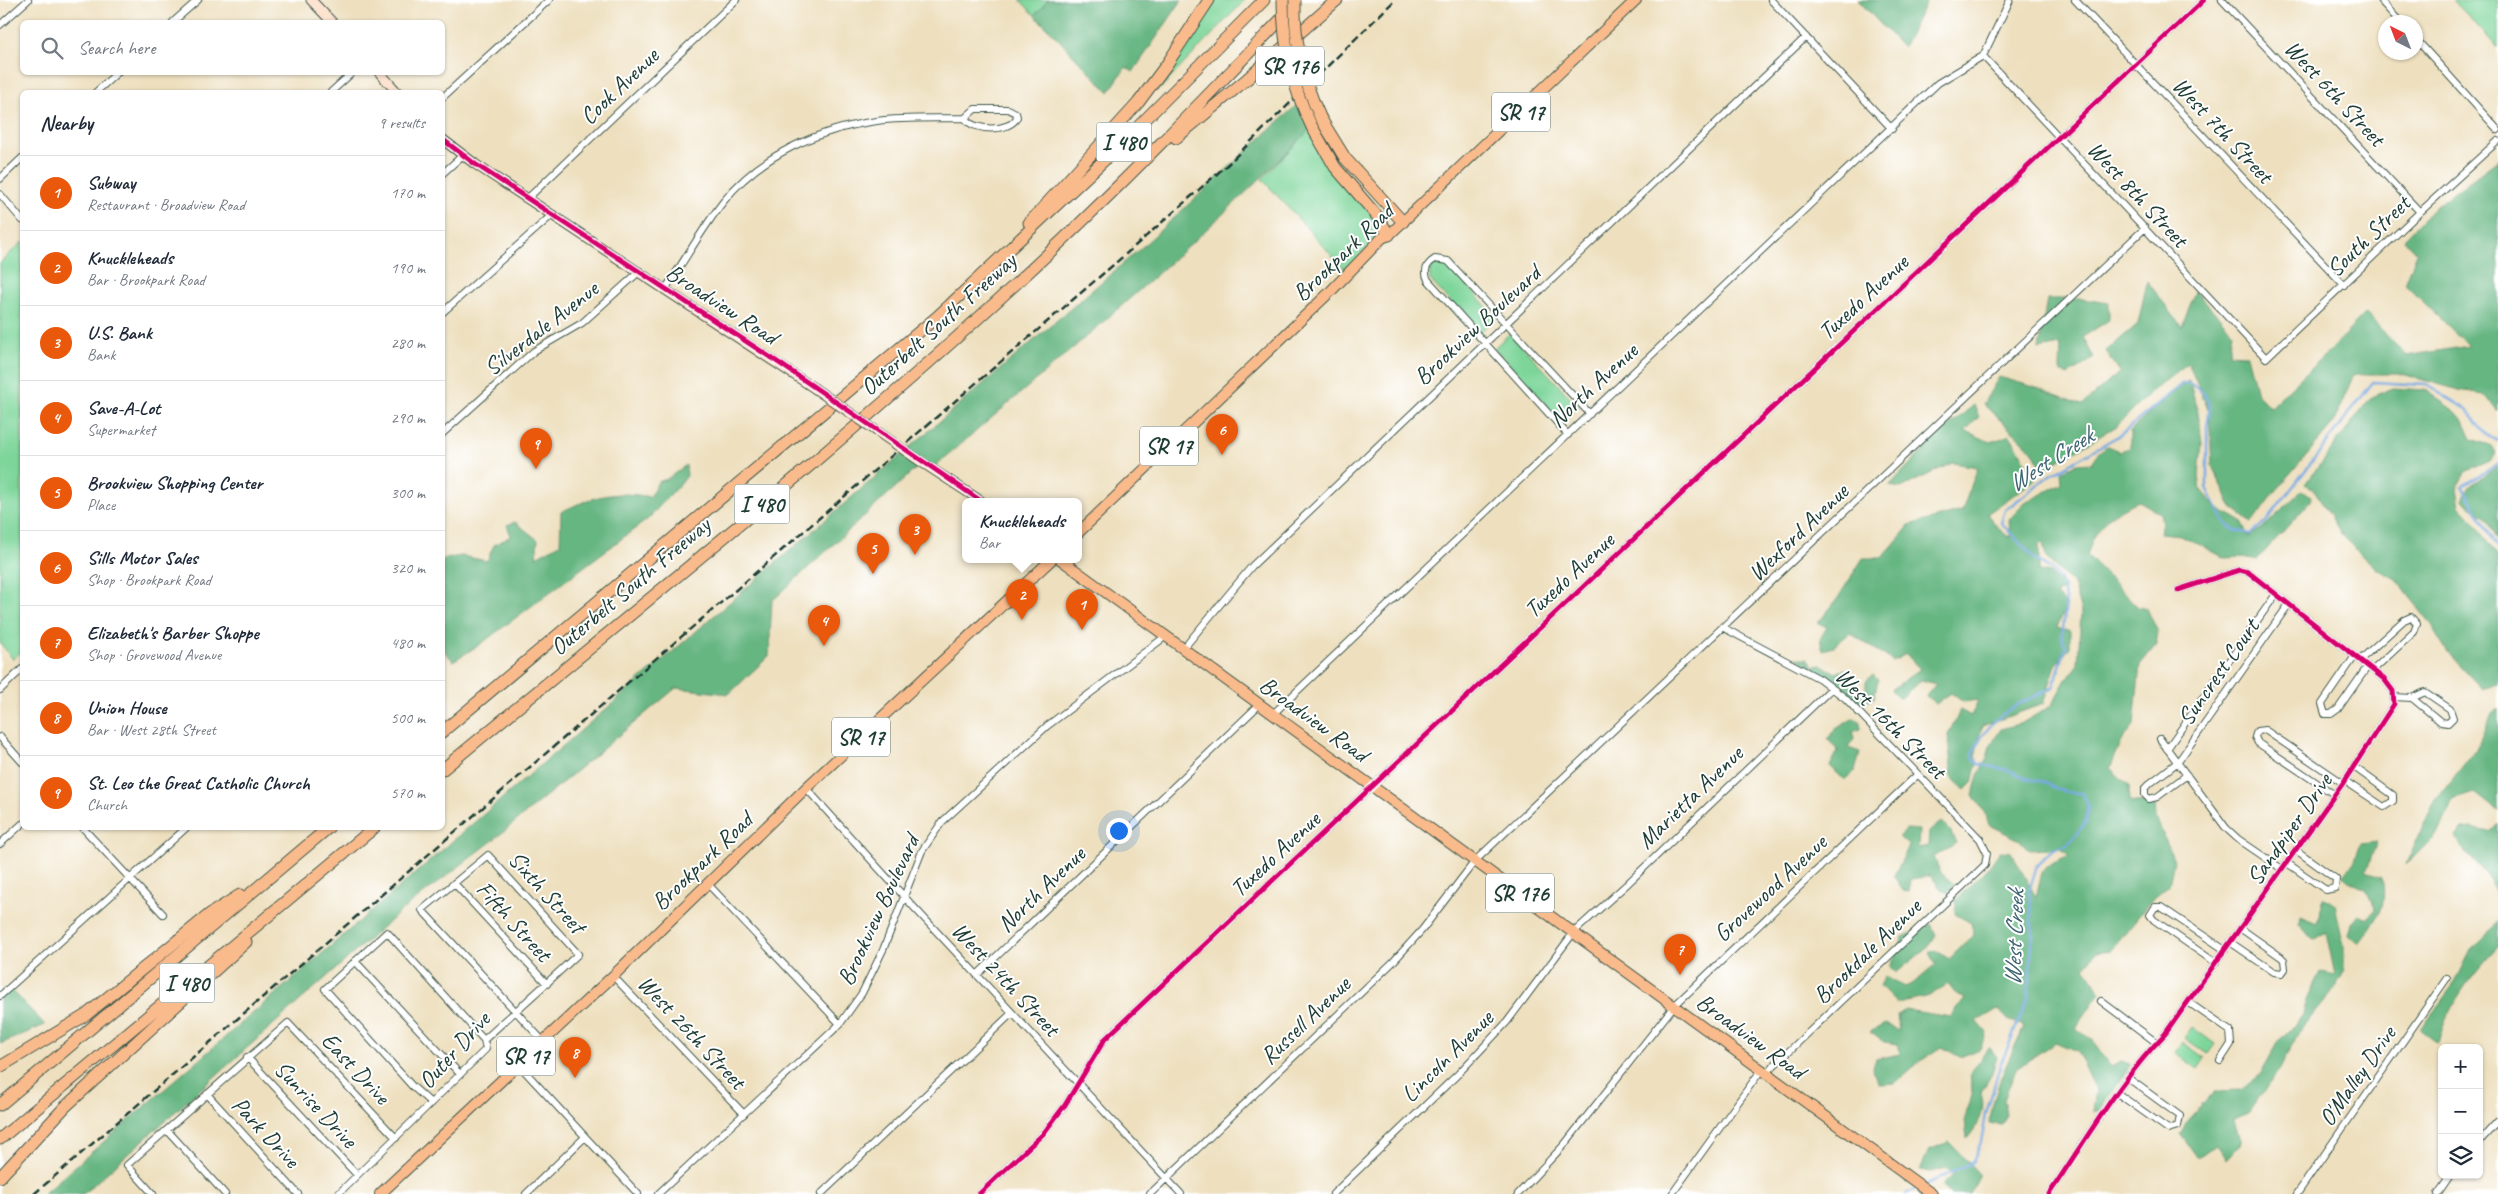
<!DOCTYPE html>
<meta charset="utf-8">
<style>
:root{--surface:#fff;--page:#f2f2f3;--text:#1f2937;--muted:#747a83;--line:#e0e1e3;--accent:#ea580c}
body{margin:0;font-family:Caveat,sans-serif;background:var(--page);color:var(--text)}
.controls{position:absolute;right:15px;bottom:15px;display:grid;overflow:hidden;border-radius:8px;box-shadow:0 1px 4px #0004}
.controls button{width:45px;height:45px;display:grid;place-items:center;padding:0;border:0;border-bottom:1px solid var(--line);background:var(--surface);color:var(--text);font:25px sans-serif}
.compass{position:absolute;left:2378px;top:15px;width:45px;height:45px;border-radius:50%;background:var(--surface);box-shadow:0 1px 4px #0004;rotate:318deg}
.you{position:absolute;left:1118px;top:830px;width:18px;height:18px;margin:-12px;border:4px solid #fff;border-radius:50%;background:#1a73e8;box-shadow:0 0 0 8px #1a73e833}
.badge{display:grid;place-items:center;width:32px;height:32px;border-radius:50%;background:var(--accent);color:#fff;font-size:16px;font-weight:700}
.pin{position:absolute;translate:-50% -41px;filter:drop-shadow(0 1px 2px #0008)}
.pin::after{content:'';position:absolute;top:26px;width:18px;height:15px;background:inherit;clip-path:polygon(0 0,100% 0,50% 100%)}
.popup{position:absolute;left:962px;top:498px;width:120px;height:65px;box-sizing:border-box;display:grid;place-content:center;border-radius:8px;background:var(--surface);filter:drop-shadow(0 1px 4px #0005);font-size:16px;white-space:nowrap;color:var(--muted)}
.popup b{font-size:19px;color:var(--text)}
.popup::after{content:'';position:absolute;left:50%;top:100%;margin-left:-10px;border:10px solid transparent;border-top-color:var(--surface)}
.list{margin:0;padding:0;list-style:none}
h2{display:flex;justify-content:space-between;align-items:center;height:65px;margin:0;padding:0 20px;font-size:21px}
h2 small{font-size:16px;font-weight:400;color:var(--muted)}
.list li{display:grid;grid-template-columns:32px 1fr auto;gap:15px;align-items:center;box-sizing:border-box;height:75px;padding:0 20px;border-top:1px solid var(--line)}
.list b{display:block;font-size:19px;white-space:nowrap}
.list p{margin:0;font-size:16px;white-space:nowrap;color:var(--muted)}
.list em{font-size:16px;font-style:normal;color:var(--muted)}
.icon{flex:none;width:28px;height:28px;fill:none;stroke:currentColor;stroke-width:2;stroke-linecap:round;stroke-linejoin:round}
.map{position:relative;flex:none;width:2498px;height:1194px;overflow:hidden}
.search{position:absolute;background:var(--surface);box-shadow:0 1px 4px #0004;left:20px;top:20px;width:425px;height:55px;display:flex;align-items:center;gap:12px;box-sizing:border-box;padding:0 18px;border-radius:8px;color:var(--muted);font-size:19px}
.panel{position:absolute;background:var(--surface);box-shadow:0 1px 4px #0004;left:20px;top:90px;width:425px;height:740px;border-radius:8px}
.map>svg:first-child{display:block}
</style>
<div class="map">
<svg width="2498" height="1194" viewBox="0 0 2498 1194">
<rect width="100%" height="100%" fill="#fff"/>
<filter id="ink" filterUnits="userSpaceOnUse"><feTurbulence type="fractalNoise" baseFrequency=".02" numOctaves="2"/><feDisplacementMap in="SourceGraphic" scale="10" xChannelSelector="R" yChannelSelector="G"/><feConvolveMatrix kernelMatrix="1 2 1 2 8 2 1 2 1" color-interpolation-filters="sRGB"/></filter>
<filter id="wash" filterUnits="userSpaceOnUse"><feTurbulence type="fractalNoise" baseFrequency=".0096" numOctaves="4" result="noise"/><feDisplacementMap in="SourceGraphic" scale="20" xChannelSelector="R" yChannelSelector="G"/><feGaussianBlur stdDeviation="1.12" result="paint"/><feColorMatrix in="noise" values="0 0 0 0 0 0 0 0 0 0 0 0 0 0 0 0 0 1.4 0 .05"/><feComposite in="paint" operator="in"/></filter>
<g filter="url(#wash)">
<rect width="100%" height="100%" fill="#eee0bf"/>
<path fill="#7dd59a" stroke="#4e8967" d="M1020 0H1080L1049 30Z
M1214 0H1245L1160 89 1156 85Z
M2453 0H2498V48Z
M1312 127 1389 235 1349 274 1262 179Z
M22 242V651L13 659 0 643V263Z
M1438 262 1448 264 1496 317 1479 333 1430 280V268Z
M1510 333 1579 407 1562 423 1494 348Z
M2192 1027 2215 1044 2208 1054 2184 1038Z
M2182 1042 2205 1058 2198 1069 2175 1053Z"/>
<path fill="#66b682" stroke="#427a5b" d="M1048 0H1182L1133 72 1126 67 1109 92 1035 15Z
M1858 0H1927L1903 48Z
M1300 102 1312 127C1193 249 1061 358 932 469L922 463 772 601 769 656 729 694 676 688 491 842 401 911 83 1194H43L1142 247Z
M2498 160V411L2484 394 2459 390 2402 374H2354L2333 424 2277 490 2252 523 2232 508 2212 466 2209 411 2188 363 2151 392 2117 426 2043 470 2032 450 1983 404 1999 377 2034 387 2082 405 2120 372 2106 351 2138 324 2147 281 2182 327 2195 291 2232 331 2229 354 2247 355 2257 394 2270 407 2327 353 2366 313 2406 356 2469 346 2405 284 2417 253 2404 239 2436 206Z
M2047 299H2082L2109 303V320L2083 337 2094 358 2069 375 2060 371 2061 345 2039 349Z
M2189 380 2198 412 2202 443 2199 476 2201 489 2216 507 2242 522 2248 537 2263 528 2301 491 2311 496 2310 502 2257 560 2244 557 2225 558 2181 535 2160 533 2162 522 2160 513 2139 501C2109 513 2098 524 2087 555L2138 607 2147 609 2158 632 2156 645 2140 665 2134 724 2121 743 2110 768 2129 786 2130 801 2155 804 2156 818 2174 860 2169 885 2154 897 2111 950 2096 952 2085 967 2100 992 2076 1028 2093 1041 2111 1066 2121 1061 2131 1064 2099 1111H2093L2096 1090 2077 1051 2055 1042 2016 1069 2004 1100 2007 1115 2001 1124 1990 1123C1993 1088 2010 1058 2024 1026L2008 1020 1998 1009 1977 1021 1987 1033 1980 1049 1960 1057 1942 1047 1919 1062 1895 1083 1879 1084 1872 1070 1876 1059 1900 1054 1898 1044 1884 1042 1870 1032 1885 1024 1899 1030 1897 1015 1906 1010 1951 1017 1965 999 1955 993 1948 984 1929 996 1897 1003 1880 986 1885 976 1905 987C1918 982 1925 973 1936 965L1930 952 1937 951 1949 959 1974 935 1971 923 1955 914 1956 900 1991 864 2000 851 2011 852 2036 897C2044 865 2039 868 2070 855L2060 848 2029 850 2020 840 1989 825 1986 815 1973 795 1978 775 1987 759 1990 746 2001 729 2022 723 2051 706 2065 681 2078 664 2081 612 2073 584 2046 558 2043 543 2039 544V571L2051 573 2066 588 2056 595 2067 606 2057 627 2070 631V647L2056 665 2043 704 1982 726 1976 752 1977 762 1972 783 1965 790 1952 778 1948 735 1960 710 1971 716 1978 700 1963 702 1951 693 1936 704 1926 696 1936 684 1921 680 1900 699 1891 690 1920 669 1906 654 1893 661 1850 633 1833 647 1823 650 1820 639 1827 627 1818 623 1836 601 1863 558H1882L1910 525 1962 511 1978 467 1952 463 1901 488 1889 486 1942 431 1974 405 1979 417 1965 431 1991 442 2010 435 2036 479 1987 514 1999 529 2010 538 2009 519 2025 503 2062 483 2061 471 2077 464 2092 463 2099 452 2107 446 2119 451 2130 448V431L2171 393Z
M2393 388 2425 390 2456 412 2462 419 2471 439 2490 445 2496 452 2490 461 2465 472 2457 488 2460 506 2476 523 2498 558V684L2482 689 2448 653 2429 622 2396 579 2377 569 2344 538 2315 491 2305 484 2371 397Z
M686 465 687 476 648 519 478 646 453 661 443 649V559L462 556 487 561 494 545 511 536 507 525 515 522 538 540 536 557 560 544 561 512C593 496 615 490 650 497L658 482 667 479Z
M2498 466V540L2488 520 2463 500 2469 486Z
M1796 658H1808L1814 666 1821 665 1836 673 1845 669 1850 674 1844 680 1862 692 1866 689V681L1873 675 1878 680 1874 698 1860 702Z
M2498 709V811L2475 793 2453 800 2440 831 2406 865 2433 804 2476 749 2492 713Z
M1854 718 1860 721 1861 729 1853 732 1854 739 1848 748 1860 752 1855 771 1844 780 1830 766 1838 751 1828 739 1834 730Z
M1941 822 1950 830 1956 843 1934 857 1940 872 1955 885 1949 893 1940 888 1931 876 1911 879 1909 892 1903 891 1894 876 1909 846 1899 837 1906 829 1919 830 1918 848 1928 846 1929 832Z
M2498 824V893L2485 873 2461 847 2456 837 2462 829 2471 828 2490 832Z
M2377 842 2366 871 2382 878C2388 910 2377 919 2358 943L2349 935 2352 923 2358 915 2367 919 2376 909 2366 889 2350 882 2343 876 2354 862 2361 844Z
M2324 897 2335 905 2344 946V972L2335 988 2299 1032 2279 1070 2248 1113 2233 1119 2241 1143 2226 1159 2216 1145 2198 1158 2180 1134 2186 1123 2215 1091 2241 1090 2260 1075 2278 1042 2303 1015 2307 999 2320 972 2335 975 2326 932 2313 940 2299 924 2300 916 2317 923Z
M2498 921V947C2472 974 2447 1006 2438 1043L2420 1030 2456 981 2471 950 2486 937Z
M1931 924 1936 935 1927 948 1896 973 1890 967 1903 937Z
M10 988 45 1025 0 1044V996Z
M1989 1047 1997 1057 1992 1074 1981 1092C1986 1112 1980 1122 1967 1139L1965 1119 1972 1091 1970 1074Z
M1949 1142 1980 1175 1970 1194H1951L1942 1186 1954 1174 1946 1168 1931 1172 1920 1170 1929 1150Z"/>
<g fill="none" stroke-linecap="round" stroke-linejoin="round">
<path stroke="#77a9e2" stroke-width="2.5" d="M2498 464 2462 486 2498 547
M1925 1185 1973 1162 1981 1142 1986 1114 2000 1066 2028 998 2033 931 2029 891 2037 865 2052 850 2067 845 2086 822 2088 806 2083 793 2064 792 2041 781 2029 779 2008 770 1978 764 1972 754C1989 716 2016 704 2053 688L2066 647 2062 637 2066 604 2061 580 2050 568 2036 560 2001 523 2005 510 2050 475 2120 435 2183 383 2191 384 2204 393 2210 407 2207 426V488L2225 523 2234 530 2250 534 2265 523 2373 382 2426 385 2466 409 2490 437 2498 441
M1906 1194 1918 1188"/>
</g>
</g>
<g filter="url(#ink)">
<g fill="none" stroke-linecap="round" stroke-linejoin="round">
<g stroke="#3e5549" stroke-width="8">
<path id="minor" d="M1771 0 1892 129
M2075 0 2344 285
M2222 0 2420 212
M2380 0 2400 22
M173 22 198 0
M0 25 28 0
M2416 39 2498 130
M1983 56 2266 358 2420 212 2498 141
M96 92 118 72
M331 92 353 72
M442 98 549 0
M975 109H1008L1016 113 1017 117C1011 132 973 132 965 118Z
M442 174 463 155
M0 179 22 158
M0 194 22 220
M528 198 736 0
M666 288C685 260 702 229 723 202 760 155 819 129 877 121 906 117 936 119 965 118
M442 313 553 214
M442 434 534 351 582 323 640 271
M1568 435 1428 280C1423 270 1427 264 1435 259L1448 261 1590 414
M1724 628 1820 679 1845 698 1980 839 1987 853 1985 865 1767 1072
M1183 649 1252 566 1806 37
M2355 656 2322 704 2325 714H2331L2338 709 2368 666
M2360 660 2404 620 2411 617 2417 624 2414 632 2373 670
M0 690 22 669
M2394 697 2412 698 2425 692 2450 709 2453 718 2448 723 2441 722 2412 698
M1273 714 1938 83 1983 56 2010 0
M0 737 22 762
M2160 739 2226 828 2238 839 2282 869
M2167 749 2276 594
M2187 775 2157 797 2149 799 2145 795V788L2148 785 2178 762 2289 604
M2345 781 2384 807 2393 801V795L2354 767
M806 788 910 903 1181 1194
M2335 795 2258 743 2255 737 2257 731 2265 730 2343 783
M83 828 163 914
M0 844 22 824
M2287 863 2326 890 2335 888 2336 879 2296 850
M454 883 547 984
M707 883 840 1024
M2230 942 2274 972 2282 973 2285 969 2284 960 2281 957 2240 928
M355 961 459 1073
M2216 963 2154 920 2150 915 2155 907H2161L2225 950
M977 975 1260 704
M613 976 744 1114
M0 996 186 828
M2101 1001 2157 1043
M2188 1002 2230 1031 2231 1044 2220 1061
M247 1057 357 1175
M518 1064 638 1194
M2117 1093 2168 1129 2178 1126 2180 1116 2128 1078
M207 1094 298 1194
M431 1103 412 1086 325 989 387 932 484 1040
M168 1131 225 1194
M2479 1142 2498 1121
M153 1194 127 1165 288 1023 396 1138
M338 1194 486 1049 484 1040C515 1011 548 983 578 954L488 855 422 910 543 1041
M526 1194 584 1138
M658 1194 840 1024 862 993 883 950 922 851 942 822 1047 726 1166 636
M821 1194 1012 1013
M979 1194 1043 1134 1065 1105 1105 1039 2204 0
M1150 1194 1392 963 1422 930 1475 861 2145 228
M1333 1194 1457 1075 1507 1022 1574 932 1626 885 1832 688
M1518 1194 1564 1145 1674 1006 1917 775
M1672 1194 1762 1069
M2049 1194C2086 1140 2119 1081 2165 1034L2343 783 2394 704 2393 691 2384 679 2248 572 2239 570 2178 590
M2297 1194 2447 978
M2438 1194 2451 1175"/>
</g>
<g stroke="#3e5549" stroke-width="11">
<path id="secondary" d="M311 0 332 22
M379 72 397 92
M442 139 475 164 814 388
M923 463 981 501"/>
</g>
<g stroke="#3e5549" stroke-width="12">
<path id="primary" d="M1078 533 1331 291 1382 238 1389 235 1636 0
M1060 559 1932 1194
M380 1194 613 976 806 788 1052 559"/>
</g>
<g stroke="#3e5549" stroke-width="13">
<path id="motorway" d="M1321 119 1345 158 1403 222
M1312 127 1335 167 1378 217 1389 235
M1176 138 1247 79 1337 0
M1029 223 1138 103 1167 64 1209 0
M442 732 938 316 1114 151 1264 0
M442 770C647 600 857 434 1051 251 1133 174 1210 93 1288 12
M0 1067 86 1015 210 914 240 895
M0 1105 328 828
M0 1139 374 828
M0 1177 65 1107 246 942"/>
</g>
<use href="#minor" stroke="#fff" stroke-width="6"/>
<use href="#secondary" stroke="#fde4d1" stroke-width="9"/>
<use href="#primary" stroke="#fabb8c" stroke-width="10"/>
<use href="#motorway" stroke="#fabb8c" stroke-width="11"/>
<path stroke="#1f3d34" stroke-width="2.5" stroke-dasharray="8 4" stroke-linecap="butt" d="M34 1194 1119 260 1227 165 1395 0"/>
<g stroke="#3e5549" stroke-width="11" stroke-linecap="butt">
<path id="secondary-bridge" d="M814 388 923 463"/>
</g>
<g stroke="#3e5549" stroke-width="13" stroke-linecap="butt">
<path id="motorway-bridge" d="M1283 0C1283 45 1292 87 1312 127
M1295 0C1294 42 1303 81 1321 119"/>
</g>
<use href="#secondary-bridge" stroke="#fde4d1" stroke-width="9"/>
<use href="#motorway-bridge" stroke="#fabb8c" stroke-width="11"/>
<g stroke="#fff" stroke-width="8">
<path id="cycleway" d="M442 139 475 164 779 363 981 501
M979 1194 1043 1134 1065 1105 1105 1039 2204 0
M2049 1194C2086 1140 2119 1081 2165 1034L2343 783 2394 704 2393 691 2384 679 2248 572 2239 570 2178 590"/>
</g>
<use href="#cycleway" stroke="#d6006c" stroke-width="5"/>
</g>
</g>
<g text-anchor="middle" stroke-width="4" stroke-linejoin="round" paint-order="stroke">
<g fill="#fff" stroke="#627771" stroke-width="1">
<rect x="1256" y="46.5" width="68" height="39" rx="4"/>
<rect x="1492" y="92.5" width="58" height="39" rx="4"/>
<rect x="1096.5" y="122.5" width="55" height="39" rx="4"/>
<rect x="1140" y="426.5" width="58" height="39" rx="4"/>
<rect x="734.5" y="484.5" width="55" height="39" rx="4"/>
<rect x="832" y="717.5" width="58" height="39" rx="4"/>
<rect x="1486" y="873.5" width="68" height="39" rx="4"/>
<rect x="159.5" y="963.5" width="55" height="39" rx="4"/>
<rect x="497" y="1036.5" width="58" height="39" rx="4"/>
</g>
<g font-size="22" font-weight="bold" fill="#1f3d34">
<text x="1290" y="74">SR 176</text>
<text x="1521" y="120">SR 17</text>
<text x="1124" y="150">I 480</text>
<text x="1169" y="454">SR 17</text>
<text x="762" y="512">I 480</text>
<text x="861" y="745">SR 17</text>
<text x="1520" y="901">SR 176</text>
<text x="187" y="991">I 480</text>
<text x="526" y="1064">SR 17</text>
</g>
<g font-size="24" fill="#1f3d34" stroke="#fff">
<text transform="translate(619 86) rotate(-44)" y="8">Cook Avenue</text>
<text transform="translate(2335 93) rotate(47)" y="8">West 6th Street</text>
<text transform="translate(2223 130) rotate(47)" y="8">West 7th Street</text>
<text transform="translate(2138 194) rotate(47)" y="8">West 8th Street</text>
<text transform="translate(2368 236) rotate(-44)" y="8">South Street</text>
<text transform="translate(1343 252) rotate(-44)" y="8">Brookpark Road</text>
<text transform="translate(1863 297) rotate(-43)" y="8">Tuxedo Avenue</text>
<text transform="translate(722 304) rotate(33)" y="8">Broadview Road</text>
<text transform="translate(938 324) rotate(-42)" y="8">Outerbelt South Freeway</text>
<text transform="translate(1477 325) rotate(-43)" y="8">Brookview Boulevard</text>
<text transform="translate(541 328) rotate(-38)" y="8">Silverdale Avenue</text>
<text transform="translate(1593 385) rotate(-43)" y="8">North Avenue</text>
<text transform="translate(1798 532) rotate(-44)" y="8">Wexford Avenue</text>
<text transform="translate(1569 575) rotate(-43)" y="8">Tuxedo Avenue</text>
<text transform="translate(630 586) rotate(-40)" y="8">Outerbelt South Freeway</text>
<text transform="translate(2218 672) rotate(-55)" y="8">Suncrest Court</text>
<text transform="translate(1314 719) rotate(36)" y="8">Broadview Road</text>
<text transform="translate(1891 723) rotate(45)" y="8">West 16th Street</text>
<text transform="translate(1690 797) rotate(-44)" y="8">Marietta Avenue</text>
<text transform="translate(2289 829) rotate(-55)" y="8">Sandpiper Drive</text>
<text transform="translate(1275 854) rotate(-43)" y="8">Tuxedo Avenue</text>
<text transform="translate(702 861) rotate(-44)" y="8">Brookpark Road</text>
<text transform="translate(1770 888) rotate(-43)" y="8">Grovewood Avenue</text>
<text transform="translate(1041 889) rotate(-44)" y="8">North Avenue</text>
<text transform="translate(547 892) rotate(48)" y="8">Sixth Street</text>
<text transform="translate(878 910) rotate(-65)" y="8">Brookview Boulevard</text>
<text transform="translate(514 921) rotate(48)" y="8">Fifth Street</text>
<text transform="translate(1867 951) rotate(-44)" y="8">Brookdale Avenue</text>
<text transform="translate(1006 979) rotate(47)" y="8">West 24th Street</text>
<text transform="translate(1305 1020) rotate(-44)" y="8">Russell Avenue</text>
<text transform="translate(692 1032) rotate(47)" y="8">West 26th Street</text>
<text transform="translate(1751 1036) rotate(36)" y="8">Broadview Road</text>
<text transform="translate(454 1050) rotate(-48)" y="8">Outer Drive</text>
<text transform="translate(1447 1056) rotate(-45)" y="8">Lincoln Avenue</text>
<text transform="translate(356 1068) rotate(47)" y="8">East Drive</text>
<text transform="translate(2357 1076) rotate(-55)" y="8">O'Malley Drive</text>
<text transform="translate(316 1104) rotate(47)" y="8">Sunrise Drive</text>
<text transform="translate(266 1132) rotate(47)" y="8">Park Drive</text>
</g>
<g font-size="25" font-style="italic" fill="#3e6371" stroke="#fff">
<text transform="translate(2050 459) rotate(-33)" y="9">West Creek</text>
<text transform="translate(2013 938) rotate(-88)" y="9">West Creek</text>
</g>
</g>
</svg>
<div class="controls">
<button>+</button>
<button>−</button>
<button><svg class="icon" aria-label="layers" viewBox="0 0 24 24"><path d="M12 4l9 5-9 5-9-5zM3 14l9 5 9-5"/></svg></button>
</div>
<svg class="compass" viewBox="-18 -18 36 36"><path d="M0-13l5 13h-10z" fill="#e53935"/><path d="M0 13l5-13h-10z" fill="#747a83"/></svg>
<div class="you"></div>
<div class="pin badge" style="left:1082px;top:630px">1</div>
<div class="pin badge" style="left:1022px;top:620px">2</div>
<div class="popup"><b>Knuckleheads</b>Bar</div>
<div class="pin badge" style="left:915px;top:555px">3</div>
<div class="pin badge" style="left:824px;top:646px">4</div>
<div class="pin badge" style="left:873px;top:574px">5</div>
<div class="pin badge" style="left:1222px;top:455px">6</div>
<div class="pin badge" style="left:1680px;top:975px">7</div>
<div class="pin badge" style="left:575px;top:1078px">8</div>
<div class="pin badge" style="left:536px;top:469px">9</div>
<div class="search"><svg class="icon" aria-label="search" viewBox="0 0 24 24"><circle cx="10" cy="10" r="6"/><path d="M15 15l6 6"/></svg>Search here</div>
<section class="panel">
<h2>Nearby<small>9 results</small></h2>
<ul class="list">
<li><span class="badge">1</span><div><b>Subway</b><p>Restaurant · Broadview Road</p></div><em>170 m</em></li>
<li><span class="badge">2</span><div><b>Knuckleheads</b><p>Bar · Brookpark Road</p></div><em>190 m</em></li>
<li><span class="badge">3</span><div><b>U.S. Bank</b><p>Bank</p></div><em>280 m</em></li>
<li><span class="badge">4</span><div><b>Save-A-Lot</b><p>Supermarket</p></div><em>290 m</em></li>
<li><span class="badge">5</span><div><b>Brookview Shopping Center</b><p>Place</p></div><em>300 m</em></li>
<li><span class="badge">6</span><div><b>Sills Motor Sales</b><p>Shop · Brookpark Road</p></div><em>320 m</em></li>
<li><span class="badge">7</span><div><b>Elizabeth's Barber Shoppe</b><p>Shop · Grovewood Avenue</p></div><em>480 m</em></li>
<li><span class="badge">8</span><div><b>Union House</b><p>Bar · West 28th Street</p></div><em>500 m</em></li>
<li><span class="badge">9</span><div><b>St. Leo the Great Catholic Church</b><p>Church</p></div><em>570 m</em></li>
</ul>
</section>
</div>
